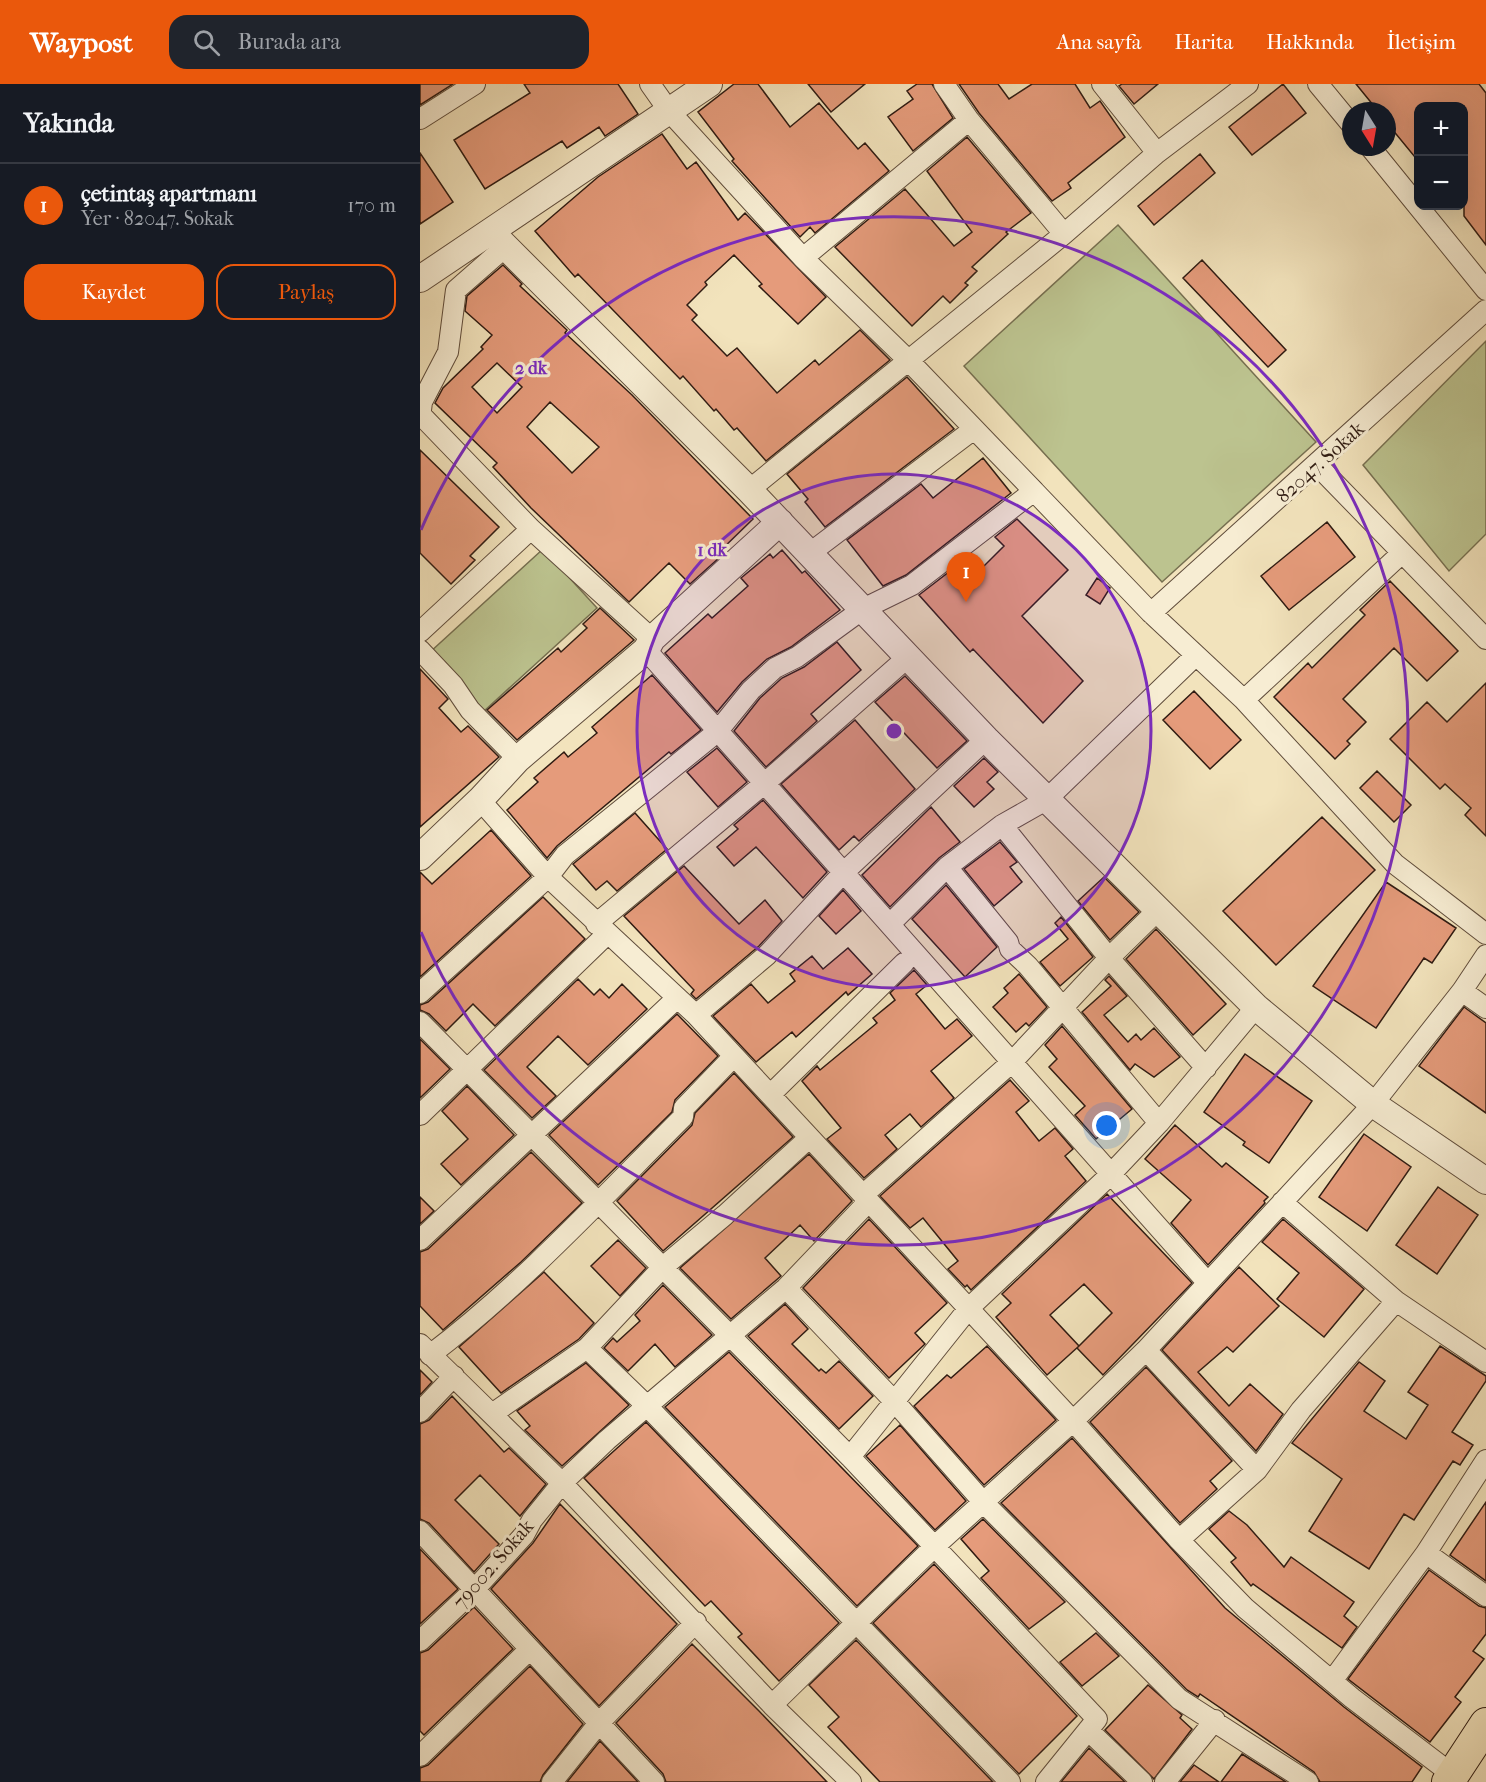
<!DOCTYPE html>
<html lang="tr">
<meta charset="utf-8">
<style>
:root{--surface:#171b24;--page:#20242c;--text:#f1f3f6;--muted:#9ea1a6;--line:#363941;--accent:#ea580c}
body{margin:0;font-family:"IM FELL French Canon",serif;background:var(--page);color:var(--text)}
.controls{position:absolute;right:18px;top:18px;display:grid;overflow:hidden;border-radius:12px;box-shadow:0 6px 24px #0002}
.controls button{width:54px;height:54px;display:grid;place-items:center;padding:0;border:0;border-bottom:2px solid var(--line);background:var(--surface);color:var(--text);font:30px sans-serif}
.compass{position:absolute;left:922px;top:18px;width:54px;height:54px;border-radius:50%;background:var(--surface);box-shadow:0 6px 24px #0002;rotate:169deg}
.you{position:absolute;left:687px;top:1042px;width:21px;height:21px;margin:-15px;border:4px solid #fff;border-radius:50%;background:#1a73e8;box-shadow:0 0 0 9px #1a73e833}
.badge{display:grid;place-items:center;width:39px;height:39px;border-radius:50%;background:var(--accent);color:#fff;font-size:20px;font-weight:700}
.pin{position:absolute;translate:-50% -50px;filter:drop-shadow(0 2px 3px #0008)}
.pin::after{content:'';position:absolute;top:32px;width:21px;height:18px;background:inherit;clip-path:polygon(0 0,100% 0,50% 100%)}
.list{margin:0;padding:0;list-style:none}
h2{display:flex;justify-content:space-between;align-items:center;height:78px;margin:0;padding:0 24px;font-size:26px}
h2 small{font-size:20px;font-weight:400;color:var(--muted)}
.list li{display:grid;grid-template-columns:39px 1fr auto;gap:18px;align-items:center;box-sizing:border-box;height:84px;padding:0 24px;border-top:2px solid var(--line)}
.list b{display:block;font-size:22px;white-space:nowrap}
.list p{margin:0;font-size:20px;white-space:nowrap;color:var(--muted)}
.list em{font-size:20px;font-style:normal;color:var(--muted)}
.actions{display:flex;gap:12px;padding:18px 24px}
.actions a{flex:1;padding:14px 0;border:2px solid var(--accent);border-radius:18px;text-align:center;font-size:21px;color:var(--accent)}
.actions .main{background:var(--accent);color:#fff}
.icon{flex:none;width:33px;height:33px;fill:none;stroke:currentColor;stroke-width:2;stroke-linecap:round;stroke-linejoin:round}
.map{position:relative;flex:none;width:1066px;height:1698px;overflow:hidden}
header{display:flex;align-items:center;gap:36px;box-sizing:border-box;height:84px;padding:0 30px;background:var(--accent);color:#fff}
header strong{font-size:28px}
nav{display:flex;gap:33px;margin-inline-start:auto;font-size:21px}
.search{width:420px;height:54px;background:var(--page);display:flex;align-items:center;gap:15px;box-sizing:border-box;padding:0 21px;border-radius:18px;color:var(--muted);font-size:22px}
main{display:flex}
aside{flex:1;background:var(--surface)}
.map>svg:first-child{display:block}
</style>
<header>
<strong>Waypost</strong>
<div class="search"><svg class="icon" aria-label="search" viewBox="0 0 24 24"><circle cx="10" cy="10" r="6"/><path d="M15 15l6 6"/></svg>Burada ara</div>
<nav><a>Ana sayfa</a><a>Harita</a><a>Hakkında</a><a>İletişim</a></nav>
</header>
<main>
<aside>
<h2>Yakında<small></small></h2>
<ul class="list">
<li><span class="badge">1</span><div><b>çetintaş apartmanı</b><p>Yer · 82047. Sokak</p></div><em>170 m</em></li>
</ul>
<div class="actions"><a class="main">Kaydet</a><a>Paylaş</a></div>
</aside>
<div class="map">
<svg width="1066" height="1698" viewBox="0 0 1066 1698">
<rect width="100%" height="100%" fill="#f2e3bc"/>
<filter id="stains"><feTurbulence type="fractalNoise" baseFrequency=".00333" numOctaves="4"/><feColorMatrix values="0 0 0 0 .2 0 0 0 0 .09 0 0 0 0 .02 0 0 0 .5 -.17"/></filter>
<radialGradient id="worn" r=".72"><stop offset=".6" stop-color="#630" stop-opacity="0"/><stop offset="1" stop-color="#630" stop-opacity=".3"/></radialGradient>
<path fill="#bcc38f" stroke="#766f50" stroke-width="1.5" d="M698 141 896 358 742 498 544 282Z
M1066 257V450L1029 487 943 381Z
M123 465 177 524 63 628 9 569Z"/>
<path fill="#e59b7b" stroke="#2f1b12" stroke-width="1.5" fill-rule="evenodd" d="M0 0H33L0 21Z
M104 0H198L218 30 185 52 179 43 147 64 142 57 65 105 34 56 110 9Z
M314 0H338L370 43 399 19 438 65 445 59 469 87 395 149 390 143 380 153 312 77 314 75 278 28Z
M388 0H445L411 28Z
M497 0H512L533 34 493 67 468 33 493 15 487 7Z
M539 0H578L589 15 612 0H655L670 24 680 17 705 53 648 99 651 104 632 117 559 29Z
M702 0H738L714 20 699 2Z
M863 0 886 29 832 71 809 43Z
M936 0H1059L1066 9V161L1044 132V22H999V78L967 39V27H958Z
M242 50 267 85 276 78 318 136 325 129 406 213 378 240 339 202 342 200 314 171 285 198 287 201 267 221 277 231 272 236 307 272 317 264 357 309 395 276 399 281 440 246 470 276 346 377 317 344 314 346 296 325 294 327 263 292 260 295 158 190 155 193 115 147 178 93Z
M547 53 611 129 586 148 588 150 552 183 557 187 545 199 548 201 530 219 523 212 492 242 415 163 485 105 534 162 552 148 507 87Z
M0 69 33 118 0 140Z
M780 70 795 89 734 141 718 122Z
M782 176 866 266 848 283 763 194Z
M83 181 102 200 100 202 147 246 145 249 212 311 333 435 297 470 300 473 270 500 249 479 209 518 111 424 73 383 77 379 15 319 23 304 63 265 61 263 72 251 45 227 47 212ZM77 279 102 303 77 329 52 303ZM130 318 179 363 152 389 107 343Z
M487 293 534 345 405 443 385 418 388 415 367 390Z
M0 366 79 443 50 472 55 476 31 500 0 469Z
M563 374 591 409 486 491 463 502 427 456 501 400 513 414Z
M597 435 648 486 602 532 663 597 623 639 553 565 550 568 499 511 547 474 559 487 584 462 575 453Z
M907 438 935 473 869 526 841 492Z
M362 466 382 489 385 487 420 526 371 563 347 575 322 598 297 628 245 569 288 530 292 534 328 502 321 494 350 470 353 474Z
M677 494 690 504 680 520 666 511Z
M970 497 1038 567 1007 597 974 564 923 615 946 638 927 657 930 660 915 675 854 613 888 579 892 584 945 531 940 526Z
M180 524 214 556 97 656 67 626 138 564 141 568 167 544 163 540Z
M417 558 441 586 391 630 397 637 346 683 314 647 340 614 362 594 384 583Z
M0 585 28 615 19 624 41 648 48 642 79 673 0 743Z
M232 591 281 646 251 670 249 668 137 762 127 774 87 726 118 698 114 694 144 668 148 673 177 649 172 643Z
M485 592 547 657 517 684 455 618Z
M1066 599V752L1045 731 1051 724 1025 700 1020 705 970 655 1007 618 1027 638Z
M774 607 821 656 790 685 743 636Z
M435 636 495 705 439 757 434 752 419 766 361 700Z
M297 664 327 698 298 723 267 688Z
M564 674 578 688 567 698 574 705 554 723 534 702Z
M957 687 991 721 974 738 940 704Z
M343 716 407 788 383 814 336 763 314 782 297 763 318 745 314 741Z
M511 723 540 758 519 774 470 823 442 791Z
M215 729 247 765 197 807 187 797 176 806 153 780Z
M902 733 955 786 856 881 803 827Z
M71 746 111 792 0 893V788L12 800Z
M580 758 597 778 590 783 602 798 574 822 544 785Z
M264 782 319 840 345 816 362 837 339 862 276 915 271 910 274 906 204 832Z
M684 793 719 828 690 856 658 817Z
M966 798 1036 844 1012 879 1004 874 956 944 893 902Z
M526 801 577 863 545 893 492 835Z
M423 806 441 827 416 850 399 832Z
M123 813 165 855 75 942 53 920 26 947 9 930 0 926V921L8 918Z
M641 833 673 873 640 902 620 878 648 855 635 839Z
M736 845 806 920 773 951 706 875Z
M428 864 452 890 428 911 426 908 376 953 372 948 336 978 293 932 331 900 348 919 375 897 370 890 392 872 403 885Z
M494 886 507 901 496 910 525 945 537 935 552 952 511 987 534 1014 501 1043 490 1030 465 1051 477 1065 444 1094 407 1055 421 1044 382 997 397 982 400 986 457 939 453 934 475 916 470 909Z
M599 890 627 923 609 942 606 939 596 948 573 923 588 909 584 904Z
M689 892 707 912 684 931 708 958 716 950 721 956 734 944 760 973 734 993 715 980 710 986 662 928 691 902 685 896Z
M158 895 174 911 180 905 189 914 202 900 227 925 168 981 138 952 107 983 136 1012 112 1034 64 986Z
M1044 923 1066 939V1029L999 982Z
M257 930 298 972 255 1016 252 1028 178 1101 129 1051Z
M642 942 712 1025 676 1055 655 1031 665 1022 629 983 637 975 625 961Z
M0 955 30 985 0 1014Z
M825 970 892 1017 849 1079 823 1061 825 1058 784 1028Z
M314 989 373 1053 243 1167 197 1117 272 1041 275 1029Z
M590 996 609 1017 596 1028 619 1057 635 1044 653 1065 645 1072 666 1097 551 1206 547 1201 545 1203 528 1185 538 1177 503 1134 490 1144 460 1112Z
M47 1002 94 1051 41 1101 21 1080 48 1055 22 1027Z
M755 1041 802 1083 806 1079 848 1113 844 1117 845 1119 788 1181 751 1139 771 1116 725 1075Z
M944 1050 991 1083 947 1147 899 1113Z
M111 1068 162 1119 101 1178 23 1246 0 1222V1168L8 1165Z
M389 1070 432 1117 394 1157 380 1141 345 1174 361 1192 311 1235 260 1184Z
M1018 1103 1058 1131 1017 1190 976 1161Z
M687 1110 772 1199 683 1291 657 1264 692 1229 664 1200 630 1231 659 1262 627 1291 576 1233 591 1219 582 1210Z
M0 1113 14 1127 0 1140Z
M449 1135 527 1219 495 1249 505 1260 469 1294 383 1204Z
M863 1135 944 1205 904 1253 857 1215 879 1189 842 1158Z
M198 1156 226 1184 200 1212 171 1182Z
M819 1183 859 1222 813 1268 807 1263 778 1288 809 1322 830 1300 863 1330 836 1367 742 1266Z
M124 1188 174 1239 159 1255 81 1309 39 1263Z
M243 1201 292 1251 255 1283 235 1260 208 1287 184 1264 193 1254 197 1258 220 1237 215 1231Z
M365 1220 388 1245 372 1260 399 1287 401 1285 406 1289 419 1277 453 1312 419 1345 328 1252Z
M567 1262 636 1336 564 1401 494 1322 527 1291 531 1294Z
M1020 1262 1066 1292V1297L1032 1348 1053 1361 1040 1381 1033 1377 994 1436 984 1430 949 1485 889 1447 922 1395 872 1359 939 1278 965 1297 944 1327 986 1355 1008 1321 988 1308Z
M309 1268 498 1462 437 1522 245 1323Z
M166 1279 209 1321 142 1382 105 1346 110 1342 97 1327Z
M726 1283 812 1377 790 1397 797 1405 760 1439 670 1338Z
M0 1286 12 1298 0 1311Z
M32 1312 84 1368 89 1364 126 1400 100 1432 60 1391 35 1416 79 1460 54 1488 9 1439 0 1435V1340L9 1336Z
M226 1338 419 1539 359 1597 318 1553 322 1550 291 1517 285 1522 164 1394Z
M480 1341 546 1417 515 1446 446 1372Z
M652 1354 805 1524 924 1623 1002 1683 992 1698H900L894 1688 780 1610 778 1613 767 1606 581 1419Z
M1066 1418V1497L1030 1471Z
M140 1420 257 1540 179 1622 71 1505 113 1459Z
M809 1427 827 1441 864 1483 871 1473 934 1518 924 1532 937 1543 922 1564 833 1500 831 1502 811 1478 816 1474 789 1445Z
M563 1435 645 1518 609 1545 561 1494 569 1487 541 1455Z
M0 1465 38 1505 0 1540Z
M514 1480 657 1632 599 1690 453 1539Z
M1009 1486 1059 1522 1066 1524V1550L1053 1567 1064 1575 1035 1613 1041 1618 1010 1658 928 1595Z
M54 1523 93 1565 4 1651 0 1647V1569L8 1566Z
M676 1549 699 1572 662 1602 640 1578Z
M436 1556 573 1698H460L408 1643 419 1633 389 1601Z
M272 1560 339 1627 407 1698H246L243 1690 196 1639Z
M110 1582 163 1640 123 1691 120 1698H0V1684L8 1681Z
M728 1601 762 1631 760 1634 772 1645 734 1695 685 1646Z
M180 1657 218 1698H147Z
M669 1664 705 1698H641Z
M822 1670 866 1698H801Z
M774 1681 799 1698H760Z"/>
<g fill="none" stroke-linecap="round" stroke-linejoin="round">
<g stroke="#604d3c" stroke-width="22">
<path id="minor" d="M682 0 737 69
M898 0 931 40
M0 35 55 0
M950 63 1066 206
M644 150 737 69 828 0
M383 174 549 36
M0 330 111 445 232 555
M0 334 2 318 28 268 36 206 85 163
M897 381 1066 555
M329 406 644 150 549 36 524 0
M614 407 731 529 824 616 975 780 1066 850
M390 469 554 345
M731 529 1066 226
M0 548 111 445
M0 566 33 601 50 626 98 675
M226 566 787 1198
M824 616 982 469
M60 716 128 793 276 931 653 1337 759 1456 825 1524 932 1614 1033 1691
M582 741 689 874 786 984
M527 783 588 858 590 865 608 882 739 1039
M471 839 527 783 582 741 626 716 775 572
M176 840 345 699 488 573
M1042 907 1066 924
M0 909 128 793 145 771 297 648 331 606 355 584 377 573 443 525 492 501 614 407 487 275 383 174 249 27 230 0
M276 931 347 871 423 789 566 655
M0 938 430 1373 549 1224 689 1092 739 1039 836 923
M350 1011 484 879
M0 1031 187 850
M443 1111 592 978 689 874 738 826
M862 1118 976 1217 1066 1278
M0 1156 257 914
M366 1204 474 1317 564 1419 759 1615 888 1698
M0 1260 142 1399 352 1621 431 1698
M167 1264 228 1323 590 1698
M726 1266 837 1386
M10 1271C102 1201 181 1115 263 1033L264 1024 314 972
M0 1328 34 1292
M72 1330 167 1264 243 1183 305 1131 389 1054
M430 1373 677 1635 626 1698
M1066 1376 1006 1469 1066 1512
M0 1447 234 1698
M759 1456 837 1386 881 1326 976 1217
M0 1557 54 1506 104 1451 112 1436 142 1399 187 1356 366 1204 449 1117
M912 1597 1006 1469
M352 1621 516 1461 653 1337 726 1266 953 1020 1042 907 1066 871
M668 1646 722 1698
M0 1672 109 1566
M132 1698 179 1639 276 1538
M745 1698 795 1636"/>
</g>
<g stroke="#604d3c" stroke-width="28">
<path id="tertiary" d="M72 149 329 406 566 655 836 923 953 1020 1066 1097
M0 195 289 0
M0 773 60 716 98 675 226 566 232 555 360 438"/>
</g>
<g stroke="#2f1b12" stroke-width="34">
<path id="primary" d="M1028 1698 1066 1640"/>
</g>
<use href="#minor" stroke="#f7edd3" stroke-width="20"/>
<use href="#tertiary" stroke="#f7edd3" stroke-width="26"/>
<use href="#primary" stroke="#f2e3bc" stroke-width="32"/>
</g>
<circle cx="474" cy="647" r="257" fill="#7b2cbf" fill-opacity=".12"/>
<g fill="none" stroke="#7b2cbf" stroke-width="3">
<circle cx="474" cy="647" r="257"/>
<path d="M1 446A514 514 0 1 1 1 848"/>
</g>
<g text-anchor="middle" stroke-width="6" stroke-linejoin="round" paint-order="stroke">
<g font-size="20" fill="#2f1b12" stroke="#f7edd3">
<text transform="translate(900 378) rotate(-42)" y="7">82047. Sokak</text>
<text transform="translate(73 1480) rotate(-49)" y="7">79002. Sokak</text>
</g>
</g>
<circle cx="474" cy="647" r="9" fill="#7b2cbf" stroke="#f7edd3" stroke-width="3"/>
<g font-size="18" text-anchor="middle" font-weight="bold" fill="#7b2cbf" stroke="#f7edd3" stroke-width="6" stroke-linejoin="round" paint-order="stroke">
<text x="111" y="290">2 dk</text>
<text x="292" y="472">1 dk</text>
</g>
<rect width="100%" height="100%" filter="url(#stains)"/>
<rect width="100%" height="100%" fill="url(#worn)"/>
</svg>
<div class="controls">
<button>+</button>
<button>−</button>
</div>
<svg class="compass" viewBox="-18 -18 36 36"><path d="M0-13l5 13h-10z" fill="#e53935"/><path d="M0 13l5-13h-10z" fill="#9ea1a6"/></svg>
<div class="you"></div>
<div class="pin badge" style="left:546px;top:518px">1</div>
</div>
</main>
